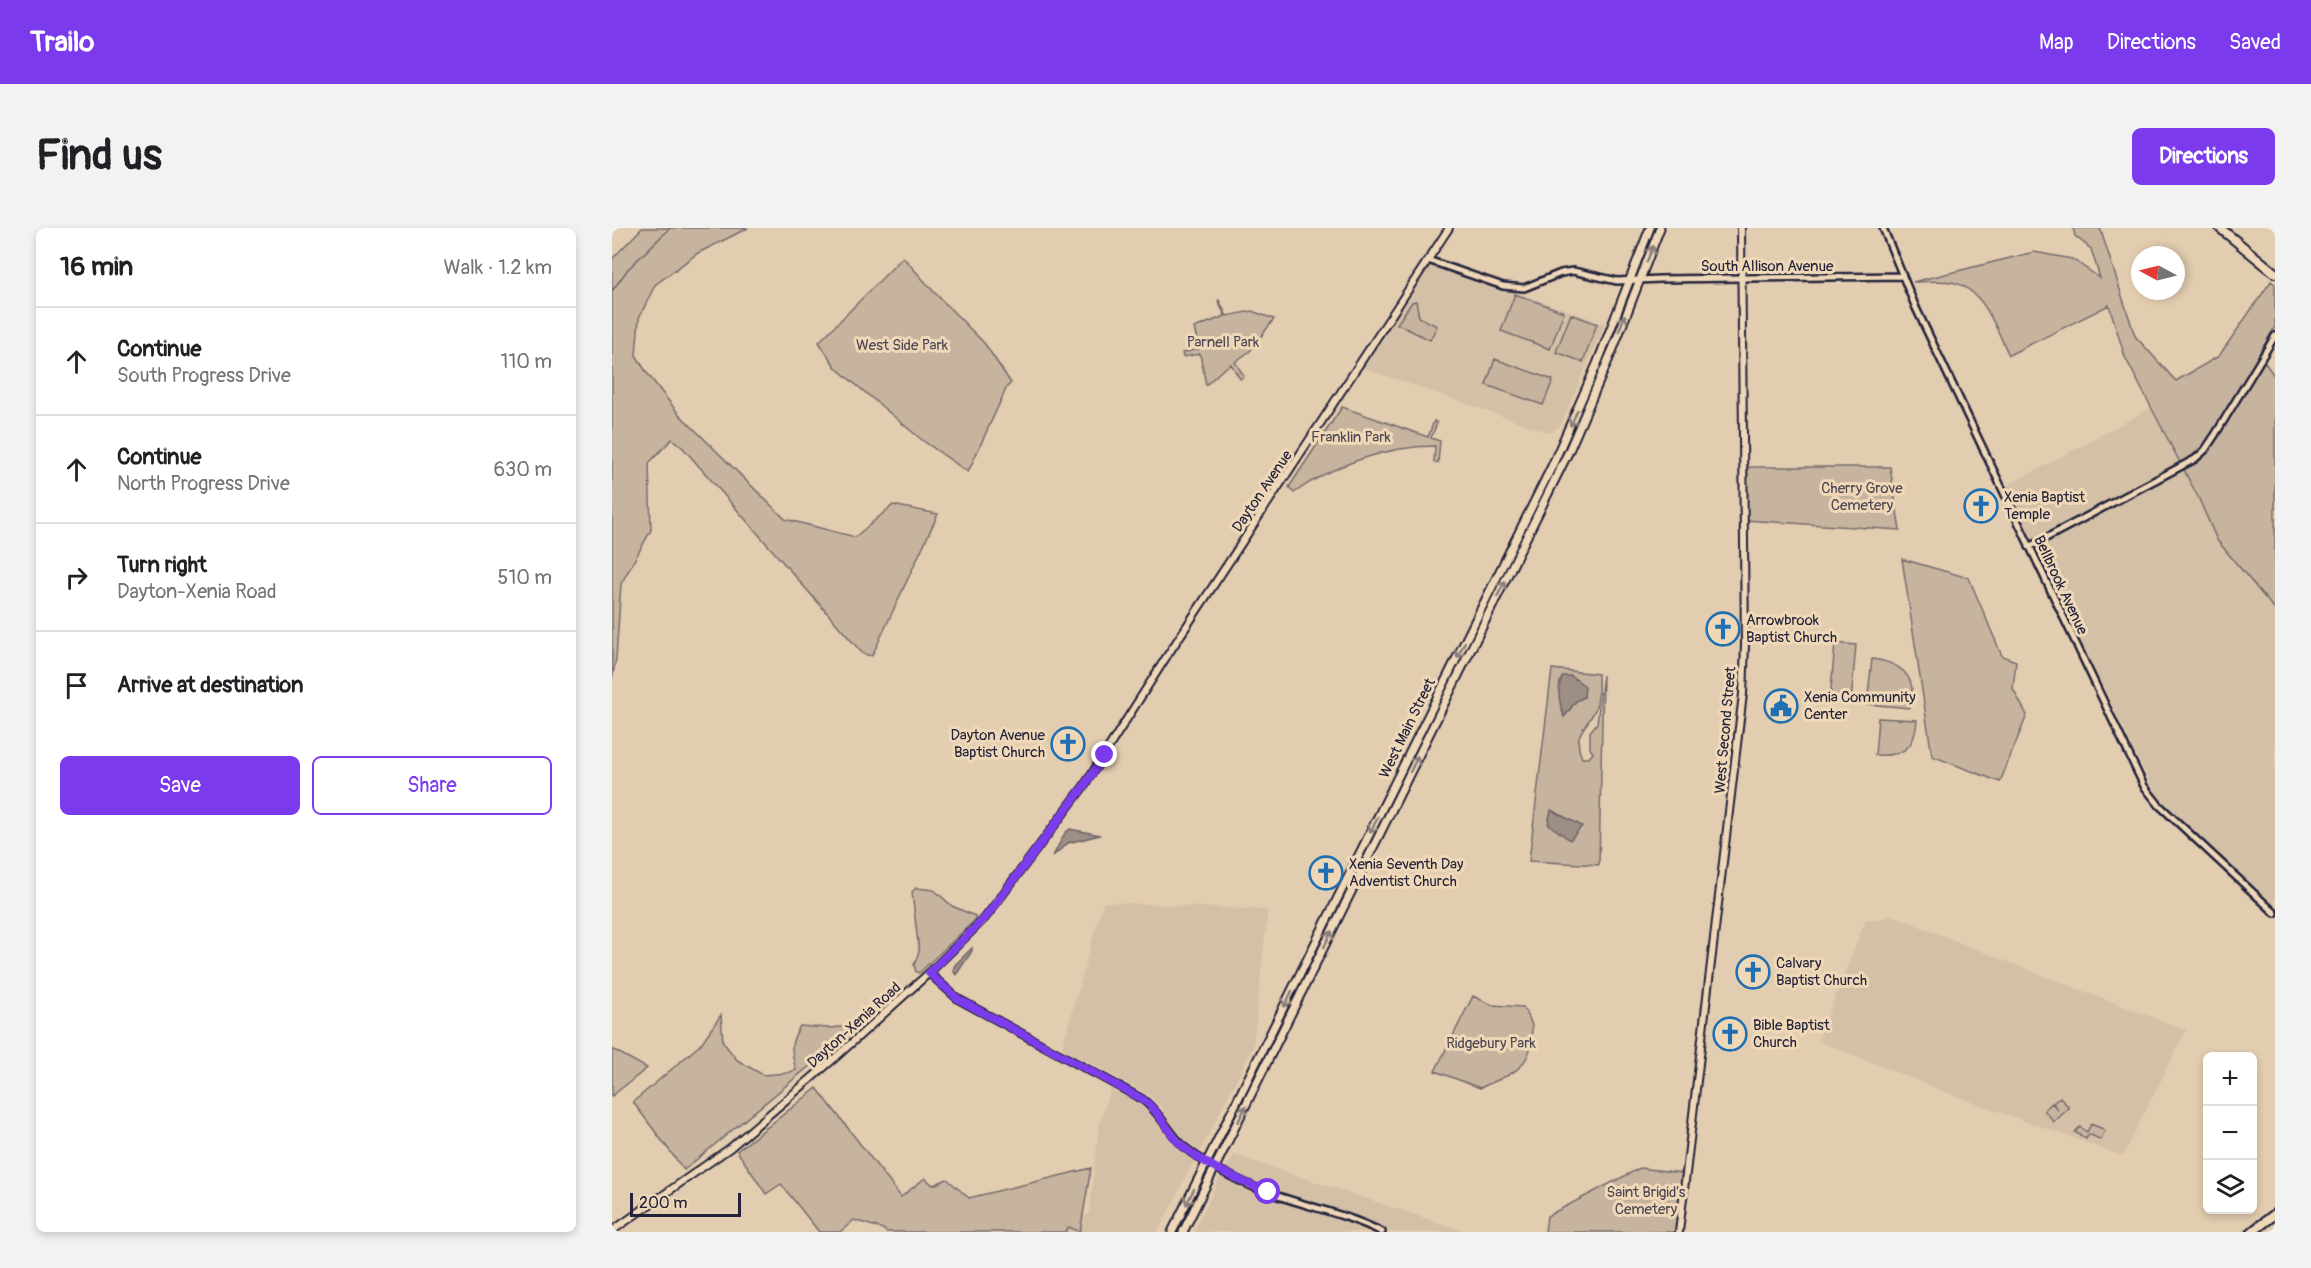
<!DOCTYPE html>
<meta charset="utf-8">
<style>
:root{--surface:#fff;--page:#f2f2f2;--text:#202124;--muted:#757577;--line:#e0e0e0;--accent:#7c3aed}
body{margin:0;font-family:Pangolin,sans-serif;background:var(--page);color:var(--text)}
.controls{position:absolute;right:18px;bottom:18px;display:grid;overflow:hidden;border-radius:9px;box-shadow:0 3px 9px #0003}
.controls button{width:54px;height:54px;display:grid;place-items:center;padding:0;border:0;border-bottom:2px solid var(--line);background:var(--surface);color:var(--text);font:30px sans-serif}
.compass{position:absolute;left:1519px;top:18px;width:54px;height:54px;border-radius:50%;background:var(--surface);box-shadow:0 3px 9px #0003;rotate:277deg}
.scale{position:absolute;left:18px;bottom:15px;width:111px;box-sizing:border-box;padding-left:6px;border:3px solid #22223b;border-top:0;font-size:16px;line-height:21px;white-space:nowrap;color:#22223b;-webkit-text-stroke:4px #efd8b8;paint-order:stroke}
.stop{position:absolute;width:18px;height:18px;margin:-14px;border:4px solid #7c3aed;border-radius:50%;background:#fff}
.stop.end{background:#7c3aed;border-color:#fff;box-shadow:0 2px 6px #0008}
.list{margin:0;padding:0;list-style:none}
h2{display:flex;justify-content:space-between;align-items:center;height:78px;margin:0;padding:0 24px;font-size:26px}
h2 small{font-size:20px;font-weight:400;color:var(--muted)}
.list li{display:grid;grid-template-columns:39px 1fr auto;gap:18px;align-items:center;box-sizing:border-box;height:108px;padding:0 24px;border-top:2px solid var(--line)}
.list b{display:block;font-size:22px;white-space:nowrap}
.list p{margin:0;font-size:20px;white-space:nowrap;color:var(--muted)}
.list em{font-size:20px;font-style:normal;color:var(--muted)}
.actions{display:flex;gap:12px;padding:18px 24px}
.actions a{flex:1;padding:14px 0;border:2px solid var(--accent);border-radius:9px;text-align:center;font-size:21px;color:var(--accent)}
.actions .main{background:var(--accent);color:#fff}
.icon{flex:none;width:33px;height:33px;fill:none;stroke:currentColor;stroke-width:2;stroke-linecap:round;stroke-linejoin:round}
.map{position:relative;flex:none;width:1663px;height:1004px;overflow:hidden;border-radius:9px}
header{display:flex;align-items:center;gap:36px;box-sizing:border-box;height:84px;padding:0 30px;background:var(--accent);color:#fff}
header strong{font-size:28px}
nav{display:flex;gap:33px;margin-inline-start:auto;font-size:21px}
.intro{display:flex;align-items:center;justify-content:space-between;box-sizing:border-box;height:144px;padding:0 36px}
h1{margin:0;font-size:42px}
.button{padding:15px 27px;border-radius:9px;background:var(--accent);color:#fff;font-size:21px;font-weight:700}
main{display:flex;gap:36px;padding:0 36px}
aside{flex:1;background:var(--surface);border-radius:9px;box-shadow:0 3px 9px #0003}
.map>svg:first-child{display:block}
</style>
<header>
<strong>Trailo</strong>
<nav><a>Map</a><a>Directions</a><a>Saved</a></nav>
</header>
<div class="intro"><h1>Find us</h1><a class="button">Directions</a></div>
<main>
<aside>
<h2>16 min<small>Walk · 1.2 km</small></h2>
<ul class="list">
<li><svg class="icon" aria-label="ahead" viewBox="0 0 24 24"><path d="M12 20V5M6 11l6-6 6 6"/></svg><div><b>Continue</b><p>South Progress Drive</p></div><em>110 m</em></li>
<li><svg class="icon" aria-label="ahead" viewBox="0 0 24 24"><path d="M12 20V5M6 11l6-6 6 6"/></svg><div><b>Continue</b><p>North Progress Drive</p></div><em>630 m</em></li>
<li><svg class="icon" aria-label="right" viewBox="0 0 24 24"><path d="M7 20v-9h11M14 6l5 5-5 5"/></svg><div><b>Turn right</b><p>Dayton-Xenia Road</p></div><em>510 m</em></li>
<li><svg class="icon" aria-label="arrive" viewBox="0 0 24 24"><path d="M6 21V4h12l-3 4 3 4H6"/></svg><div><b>Arrive at destination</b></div></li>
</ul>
<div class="actions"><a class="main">Save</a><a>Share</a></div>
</aside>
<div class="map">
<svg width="1663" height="1004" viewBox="0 0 1663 1004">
<rect width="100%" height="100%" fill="#e3cdb0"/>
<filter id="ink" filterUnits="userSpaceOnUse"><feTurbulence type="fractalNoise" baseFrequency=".0167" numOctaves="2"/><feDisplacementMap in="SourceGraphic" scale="12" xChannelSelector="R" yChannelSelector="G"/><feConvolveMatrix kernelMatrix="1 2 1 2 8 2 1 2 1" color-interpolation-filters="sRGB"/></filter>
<g filter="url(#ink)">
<path fill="#d4c0a7" d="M816 32 993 96 948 198 938 205 746 138Z
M1539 180 1587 271 1605 312 1663 379V680L1545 569 1393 259Z
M491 674 656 682 641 819 588 923 567 907 549 879 535 866 450 820Z
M1280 687 1416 742 1574 802 1511 928 1354 872 1206 813 1254 691H1268Z
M499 860 534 880 543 890 560 916 582 933 546 1004H434L437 1001 477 986 487 898Z
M622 927 855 1004H582L608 949Z"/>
<path fill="#c6b49f" stroke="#746b6d" stroke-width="1.5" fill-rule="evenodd" d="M30 0H136L86 25 43 57 27 90 24 127 35 145 66 185 173 291 243 309 281 277 326 286 260 428 251 426 71 220 60 211 37 235 39 302 9 356 4 431 0 451V31Z
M1461 0H1488L1523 108 1564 153 1607 128 1659 53 1663 56V99L1647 126 1663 149V382L1605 312 1587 271 1513 129 1497 77 1397 127C1384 101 1372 60 1339 54 1327 52 1313 54 1301 54L1422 24 1460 31 1488 50 1479 21 1463 8Z
M291 29 322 64 373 116 399 155 395 159 356 244 310 212 224 140 207 114Z
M903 66 952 84 938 121 889 103Z
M607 72 615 88 640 83 662 91 638 123 623 134 632 148 628 151 619 136 609 143 594 157 588 126 571 129 570 125 587 121 582 100 613 88 606 73Z
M804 73 807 89 825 98 818 112 785 96 800 74Z
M959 86 985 96 971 134 944 124Z
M883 131 941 152 931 177 874 157Z
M730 179 816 209 822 193 825 195 819 210 828 213 826 235 822 234 823 218C776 218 720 237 682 265L677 259Z
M1131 239H1278L1288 302 1132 292Z
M1290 331 1357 350 1390 428 1404 433 1401 461 1415 487 1388 554 1320 528Z
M1223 415 1244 417 1239 474 1218 472Z
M1260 431C1277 433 1298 440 1300 461 1300 467 1298 474 1297 480L1255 476Z
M940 441 986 446C986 456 987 467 985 476 979 500 958 501 970 530H977L981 525 978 520V504L985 495 991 447 987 637 917 633ZM959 448 972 458V469L964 473 953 488Z
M1266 490 1305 492C1303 521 1290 529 1263 527Z
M304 660 322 662 340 678 363 688V692L307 745 304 744 302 737 307 724 300 664Z
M861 768 880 777 911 779C921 796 921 796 919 815 916 844 891 849 868 860L823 843Z
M109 787 111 814 125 832 151 847 175 845 184 842C179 822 177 816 188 798L215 800 246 798 72 942 21 874 88 817Z
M0 821 35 840 0 868Z
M205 860 289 969 313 950 321 957 335 951 357 970 479 940 468 1004 457 999 453 1004H274L271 1001 242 992 228 1004H207L169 956 154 966 125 923Z
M1448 869 1457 880 1442 894 1432 882 1440 875 1446 882 1441 875Z
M1479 896 1493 902 1489 912 1477 906 1474 911 1463 904 1468 899 1475 904Z
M1028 940 1070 945 1064 1004H933L935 988Z"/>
<path fill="#9e8f86" stroke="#6c6368" stroke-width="1.5" d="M951 448H959L973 458 972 469 964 473 952 489C948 477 943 459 951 448Z
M939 582 970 598 958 612 936 596Z
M458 601 488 607 456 615 441 628 453 605Z
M360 720V723L344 747 341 742 343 737Z"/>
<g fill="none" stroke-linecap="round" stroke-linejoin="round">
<path stroke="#6c6368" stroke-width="1.5" d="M0 63 16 41 58 0"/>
<g stroke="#22223b" stroke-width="10">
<path id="tertiary" d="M1271 0 1304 80 1532 558 1547 577 1663 685
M816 32 891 58 912 60 949 45 961 43 1005 53 1048 51 1291 48
M1417 319 1583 231 1593 222 1603 207 1663 108
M317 745 346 771 530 871C551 886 559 911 580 925 601 940 632 956 657 965 694 978 734 986 770 1004"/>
</g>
<g stroke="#22223b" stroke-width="10">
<path id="secondary" d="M0 1003 118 920 224 829 317 745 373 690 472 558 555 428 837 0
M1067 1004 1131 466 1133 417 1129 0"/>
</g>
<g stroke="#22223b" stroke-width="11">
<path id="primary" d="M560 1004 940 238 985 136 1038 0
M571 1004 956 225 1001 121 1048 0"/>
</g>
<g stroke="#22223b" stroke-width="12">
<path id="trunk" d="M1608 0 1663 45"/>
</g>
<g stroke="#22223b" stroke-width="13">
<path id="motorway" d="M1640 1004 1663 986"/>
</g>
<use href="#tertiary" stroke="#efd8b8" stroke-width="5"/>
<use href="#secondary" stroke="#efd8b8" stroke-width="6"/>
<use href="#primary" stroke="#efd8b8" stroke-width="7"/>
<use href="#trunk" stroke="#efd8b8" stroke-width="8"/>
<use href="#motorway" stroke="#efd8b8" stroke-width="8"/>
</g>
<defs><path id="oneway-shaft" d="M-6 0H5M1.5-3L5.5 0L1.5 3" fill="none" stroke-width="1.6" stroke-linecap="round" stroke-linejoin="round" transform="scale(1.5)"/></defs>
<g stroke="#887d7a">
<use href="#oneway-shaft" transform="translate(1038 26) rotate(-68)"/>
<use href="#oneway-shaft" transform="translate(1010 95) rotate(-70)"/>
<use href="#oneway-shaft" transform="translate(962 190) rotate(114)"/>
<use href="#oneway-shaft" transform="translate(889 361) rotate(-64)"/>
<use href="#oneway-shaft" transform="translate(849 422) rotate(116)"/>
<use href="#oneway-shaft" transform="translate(802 536) rotate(-64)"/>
<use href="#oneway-shaft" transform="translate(762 597) rotate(116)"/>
<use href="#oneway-shaft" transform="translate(716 711) rotate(-64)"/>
<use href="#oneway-shaft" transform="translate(676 771) rotate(116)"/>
<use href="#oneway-shaft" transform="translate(630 886) rotate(-64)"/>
<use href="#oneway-shaft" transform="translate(578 969) rotate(116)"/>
</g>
</g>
<g fill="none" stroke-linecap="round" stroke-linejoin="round" filter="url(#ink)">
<path stroke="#7c3aed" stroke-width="8" d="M493 527 472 558 373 690 317 745 346 771 530 871C547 882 553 900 566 914 585 933 630 954 656 964"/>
</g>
<defs>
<g id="church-ring" transform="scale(1.725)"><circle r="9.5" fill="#efd8b8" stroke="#1f6fb2" stroke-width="1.5"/><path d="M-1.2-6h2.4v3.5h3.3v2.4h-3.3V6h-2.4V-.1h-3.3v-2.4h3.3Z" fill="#1f6fb2"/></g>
<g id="civic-ring" transform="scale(1.725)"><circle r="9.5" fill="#efd8b8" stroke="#1f6fb2" stroke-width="1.5"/><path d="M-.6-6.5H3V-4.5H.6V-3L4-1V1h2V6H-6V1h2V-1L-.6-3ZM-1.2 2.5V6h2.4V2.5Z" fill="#1f6fb2"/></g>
</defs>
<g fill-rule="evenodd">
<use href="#church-ring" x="1369" y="278"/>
<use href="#church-ring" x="1111" y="401"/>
<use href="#civic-ring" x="1169" y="478"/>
<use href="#church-ring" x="456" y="516"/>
<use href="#church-ring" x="714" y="645"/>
<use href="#church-ring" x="1141" y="744"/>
<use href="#church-ring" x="1118" y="806"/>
</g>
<g text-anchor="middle" stroke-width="6" stroke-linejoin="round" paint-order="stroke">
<g font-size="15" fill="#22223b" stroke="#efd8b8">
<text x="1155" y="43">South Allison Avenue</text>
<text transform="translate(650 263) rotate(-56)" y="5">Dayton Avenue</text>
<text transform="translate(1449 357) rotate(65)" y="5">Bellbrook Avenue</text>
<text transform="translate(795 500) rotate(-64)" y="5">West Main Street</text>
<text transform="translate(1113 502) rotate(-85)" y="5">West Second Street</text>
<text transform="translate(242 797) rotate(-42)" y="5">Dayton-Xenia Road</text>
</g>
<g font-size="15" fill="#4b4654" stroke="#efd8b8">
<text x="611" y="119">Parnell Park</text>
<text x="290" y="122">West Side Park</text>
<text x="739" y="214">Franklin Park</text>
<text x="1250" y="265">Cherry Grove<tspan x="1250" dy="17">Cemetery</tspan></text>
<text x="879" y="820">Ridgebury Park</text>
<text x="1034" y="969">Saint Brigid’s<tspan x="1034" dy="17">Cemetery</tspan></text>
</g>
<g font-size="15" fill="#22223b" stroke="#efd8b8" text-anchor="start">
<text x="1392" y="274">Xenia Baptist<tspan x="1392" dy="17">Temple</tspan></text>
<text x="1134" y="397">Arrowbrook<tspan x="1134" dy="17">Baptist Church</tspan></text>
<text x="1192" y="474">Xenia Community<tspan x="1192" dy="17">Center</tspan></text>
<text x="433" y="512" text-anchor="end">Dayton Avenue<tspan x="433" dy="17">Baptist Church</tspan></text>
<text x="737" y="641">Xenia Seventh Day<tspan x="737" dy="17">Adventist Church</tspan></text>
<text x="1164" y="740">Calvary<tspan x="1164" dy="17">Baptist Church</tspan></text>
<text x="1141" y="802">Bible Baptist<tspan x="1141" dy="17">Church</tspan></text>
</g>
</g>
</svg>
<div class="controls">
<button>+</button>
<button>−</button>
<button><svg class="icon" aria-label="layers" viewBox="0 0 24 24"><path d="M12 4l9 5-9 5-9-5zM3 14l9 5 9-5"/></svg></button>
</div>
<svg class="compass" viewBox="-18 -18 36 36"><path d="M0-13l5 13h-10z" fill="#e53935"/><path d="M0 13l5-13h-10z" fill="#757577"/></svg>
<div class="scale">200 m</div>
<div class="stop" style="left:656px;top:964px"></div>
<div class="stop end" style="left:493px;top:527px"></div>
</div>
</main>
